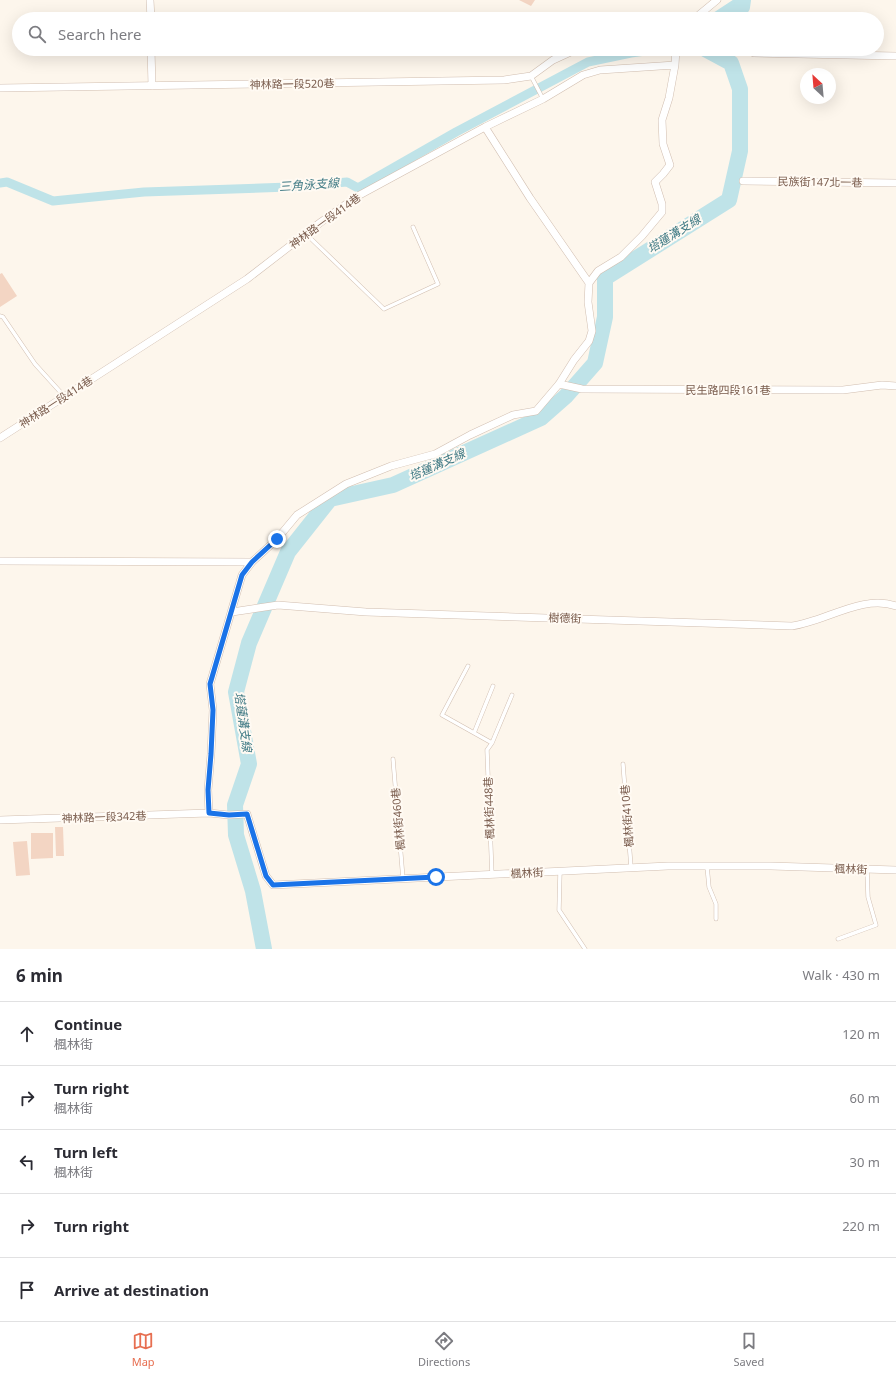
<!DOCTYPE html>
<meta charset="utf-8">
<style>
:root{--surface:#fff;--page:#f2f2f3;--text:#2b2b33;--muted:#7c7c81;--line:#e1e1e2;--accent:#e76f51}
body{margin:0;font-family:"Noto Sans","Noto Sans TC",sans-serif;background:var(--page);color:var(--text)}
.compass{position:absolute;left:800px;top:68px;width:36px;height:36px;border-radius:50%;background:var(--surface);box-shadow:0 4px 16px #0002;rotate:334deg}
.stop{position:absolute;width:12px;height:12px;margin:-9px;border:3px solid #1a73e8;border-radius:50%;background:#fff}
.stop.end{background:#1a73e8;border-color:#fff;box-shadow:0 1px 4px #0008}
.list{margin:0;padding:0;list-style:none}
h2{display:flex;justify-content:space-between;align-items:center;height:52px;margin:0;padding:0 16px;font-size:17px}
h2 small{font-size:13px;font-weight:400;color:var(--muted)}
.list li{display:grid;grid-template-columns:26px 1fr auto;gap:12px;align-items:center;box-sizing:border-box;height:64px;padding:0 16px;border-top:1px solid var(--line)}
.list b{display:block;font-size:15px;white-space:nowrap}
.list p{margin:0;font-size:13px;white-space:nowrap;color:var(--muted)}
.list em{font-size:13px;font-style:normal;color:var(--muted)}
.icon{flex:none;width:22px;height:22px;fill:none;stroke:currentColor;stroke-width:2;stroke-linecap:round;stroke-linejoin:round}
.map{position:relative;flex:none;width:896px;height:949px;overflow:hidden}
.search{position:absolute;background:var(--surface);box-shadow:0 4px 16px #0002;left:12px;right:12px;top:12px;height:44px;display:flex;align-items:center;gap:10px;box-sizing:border-box;padding:0 14px;border-radius:22px;color:var(--muted);font-size:15px}
.sheet{height:372px;background:var(--surface)}
nav{display:flex;justify-content:space-around;align-items:center;box-sizing:border-box;height:56px;border-top:1px solid var(--line);background:var(--surface);font-size:11px;color:var(--muted)}
nav a{display:grid;justify-items:center;gap:2px}
nav .on{color:var(--accent)}
.map>svg:first-child{display:block}
</style>
<div class="map">
<svg width="896" height="949" viewBox="0 0 896 949">
<rect width="100%" height="100%" fill="#fdf6ec"/>
<g fill="none" stroke-linecap="round" stroke-linejoin="round">
<path stroke="#bfe3e8" stroke-width="9" d="M712 19 741 0
M0 183 7 182 53 201 144 192 289 187 347 182 358 188 456 132 588 62 631 53 659 49"/>
<path stroke="#bfe3e8" stroke-width="16" d="M732 19 742 7 743 0
M264 949 253 891 236 835 235 805 249 764 236 692 249 643 288 552 330 499 393 485 541 418 566 396 595 363 605 317V278L729 200 740 151V89L731 63 705 49"/>
</g>
<path fill="#f3d5c3" d="M519 0H535L531 6Z
M557 12 559 19H544L543 15Z
M2 273 17 296 0 307V274Z
M55 827H63L64 856H56Z
M31 833H53V858L31 859Z
M27 841 30 875 16 876 13 842Z"/>
<g fill="none" stroke-linecap="round" stroke-linejoin="round">
<g stroke="#d1beb0" stroke-width="4.5">
<path id="service" d="M531 76 543 99
M306 234 384 309 438 284 413 227
M0 316 3 317 35 364 64 396
M468 666 442 715 492 743
M474 733 493 686
M393 759 403 879
M623 764 631 867
M707 866 709 887 716 904V919
M560 872 559 910 585 949
M492 875 487 750 492 743 512 695
M838 939 876 925 868 897 867 869"/>
</g>
<g stroke="#d1beb0" stroke-width="8">
<path id="minor" d="M150 0 151 19
M694 19 717 0
M151 49 152 86
M754 53 896 56
M0 88 504 80 531 76 553 60 577 49
M485 127 530 198 589 283
M743 181 896 183
M559 384 582 389 843 390 882 385 896 386
M0 438 247 279 321 222 356 197 485 127 543 99 583 75 600 70 675 65
M0 561 252 562
M232 612 278 605 366 612 792 626C825 622 862 594 896 606
M209 813 208 790 211 754 213 710 210 684 242 575 252 562 277 539 297 515 346 484 391 466 435 454 470 435 513 415 536 411 559 384 574 360 589 341 592 331 588 302 589 283 598 271 621 257 642 236 662 212V204L655 182 663 174 670 165 663 144 662 120 669 98 675 65 676 49
M0 820 209 813 229 815 247 814 266 876 273 885 668 866H771L896 870"/>
</g>
<use href="#service" stroke="#fff" stroke-width="3.5"/>
<use href="#minor" stroke="#fff" stroke-width="7"/>
</g>
<g fill="none" stroke-linecap="round" stroke-linejoin="round">
<path stroke="#1a73e8" stroke-width="5" d="M277 539 252 562 242 575 210 684 213 710 211 754 208 790 209 813 229 815 247 814 266 876 273 885 436 877"/>
</g>
<g text-anchor="middle" stroke-width="4" stroke-linejoin="round" paint-order="stroke">
<g font-size="11" fill="#7a5c4d" stroke="#fffaf3">
<text transform="translate(292 84) rotate(-1)" y="4">神林路一段520巷</text>
<text transform="translate(820 182) rotate(1)" y="4">民族街147北一巷</text>
<text transform="translate(325 221) rotate(-36)" y="4">神林路一段414巷</text>
<text x="728" y="394">民生路四段161巷</text>
<text transform="translate(56 402) rotate(-33)" y="4">神林路一段414巷</text>
<text transform="translate(565 618) rotate(2)" y="4">樹德街</text>
<text transform="translate(489 808) rotate(-92)" y="4">楓林街448巷</text>
<text transform="translate(627 816) rotate(-94)" y="4">楓林街410巷</text>
<text transform="translate(104 817) rotate(-2)" y="4">神林路一段342巷</text>
<text transform="translate(398 819) rotate(-95)" y="4">楓林街460巷</text>
<text transform="translate(851 869) rotate(2)" y="4">楓林街</text>
<text transform="translate(527 873) rotate(-3)" y="4">楓林街</text>
</g>
<g font-size="12" font-style="italic" fill="#437c86" stroke="#fffaf3">
<text transform="translate(309 185) rotate(-4)" y="4">三角泳支線</text>
<text transform="translate(674 234) rotate(-32)" y="4">塔蓮溝支線</text>
<text transform="translate(437 465) rotate(-24)" y="4">塔蓮溝支線</text>
<text transform="translate(243 722) rotate(82)" y="4">塔蓮溝支線</text>
</g>
</g>
</svg>
<svg class="compass" viewBox="-18 -18 36 36"><path d="M0-13l5 13h-10z" fill="#e53935"/><path d="M0 13l5-13h-10z" fill="#7c7c81"/></svg>
<div class="stop" style="left:436px;top:877px"></div>
<div class="stop end" style="left:277px;top:539px"></div>
<div class="search"><svg class="icon" aria-label="search" viewBox="0 0 24 24"><circle cx="10" cy="10" r="6"/><path d="M15 15l6 6"/></svg>Search here</div>
</div>
<section class="sheet">
<h2>6 min<small>Walk · 430 m</small></h2>
<ul class="list">
<li><svg class="icon" aria-label="ahead" viewBox="0 0 24 24"><path d="M12 20V5M6 11l6-6 6 6"/></svg><div><b>Continue</b><p>楓林街</p></div><em>120 m</em></li>
<li><svg class="icon" aria-label="right" viewBox="0 0 24 24"><path d="M7 20v-9h11M14 6l5 5-5 5"/></svg><div><b>Turn right</b><p>楓林街</p></div><em>60 m</em></li>
<li><svg class="icon" aria-label="left" viewBox="0 0 24 24"><path d="M17 20v-9H6M10 6l-5 5 5 5"/></svg><div><b>Turn left</b><p>楓林街</p></div><em>30 m</em></li>
<li><svg class="icon" aria-label="right" viewBox="0 0 24 24"><path d="M7 20v-9h11M14 6l5 5-5 5"/></svg><div><b>Turn right</b></div><em>220 m</em></li>
<li><svg class="icon" aria-label="arrive" viewBox="0 0 24 24"><path d="M6 21V4h12l-3 4 3 4H6"/></svg><div><b>Arrive at destination</b></div></li>
</ul>
</section>
<nav>
<a class="on"><svg class="icon" aria-label="map" viewBox="0 0 24 24"><path d="M3 6l6-2 6 2 6-2v14l-6 2-6-2-6 2zM9 4v14M15 6v14"/></svg>Map</a>
<a><svg class="icon" aria-label="directions" viewBox="0 0 24 24"><path d="M12 3l9 9-9 9-9-9zM9 14v-3h6M13 9l2 2-2 2"/></svg>Directions</a>
<a><svg class="icon" aria-label="saved" viewBox="0 0 24 24"><path d="M7 4h10v16l-5-4-5 4z"/></svg>Saved</a>
</nav>
